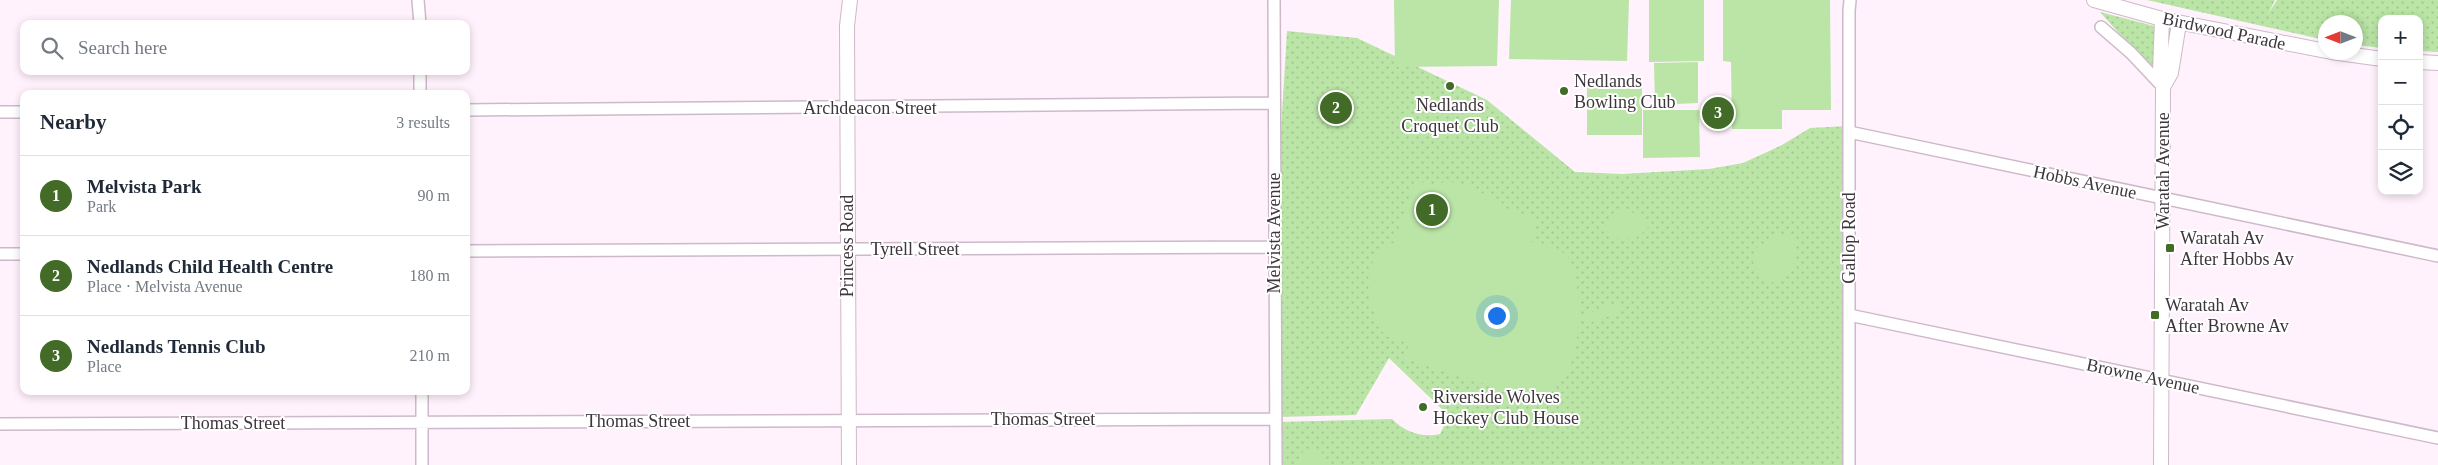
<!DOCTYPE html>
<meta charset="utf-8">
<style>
:root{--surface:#fff;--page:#f6f6f7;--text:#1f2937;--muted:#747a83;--line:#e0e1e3;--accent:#416b27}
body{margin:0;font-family:"Times New Roman",serif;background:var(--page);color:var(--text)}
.controls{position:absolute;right:15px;top:15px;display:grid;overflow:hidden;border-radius:10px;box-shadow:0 2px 8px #0003}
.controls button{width:45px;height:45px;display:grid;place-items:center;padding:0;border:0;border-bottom:1px solid var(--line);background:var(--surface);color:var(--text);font:25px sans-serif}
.compass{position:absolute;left:2318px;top:15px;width:45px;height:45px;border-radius:50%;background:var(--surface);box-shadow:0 2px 8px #0003;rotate:270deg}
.you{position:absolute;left:1496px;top:315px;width:18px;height:18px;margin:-12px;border:4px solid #fff;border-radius:50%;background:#1a73e8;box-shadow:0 0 0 8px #1a73e833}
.badge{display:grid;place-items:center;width:32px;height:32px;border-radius:50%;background:var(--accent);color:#fff;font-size:16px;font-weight:700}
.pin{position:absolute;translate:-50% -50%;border:2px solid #fff;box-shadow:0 1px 5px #0006}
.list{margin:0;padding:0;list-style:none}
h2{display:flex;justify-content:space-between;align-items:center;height:65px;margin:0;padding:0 20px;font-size:21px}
h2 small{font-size:16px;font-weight:400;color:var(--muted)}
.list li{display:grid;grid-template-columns:32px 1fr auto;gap:15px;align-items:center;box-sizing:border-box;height:80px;padding:0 20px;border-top:1px solid var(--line)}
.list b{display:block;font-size:19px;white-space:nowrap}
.list p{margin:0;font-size:16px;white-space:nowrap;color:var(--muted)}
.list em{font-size:16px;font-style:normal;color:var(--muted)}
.icon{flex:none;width:28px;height:28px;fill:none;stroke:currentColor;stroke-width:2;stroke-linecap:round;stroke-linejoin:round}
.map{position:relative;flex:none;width:2438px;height:465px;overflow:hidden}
.search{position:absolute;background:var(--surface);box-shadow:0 2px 8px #0003;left:20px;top:20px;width:450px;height:55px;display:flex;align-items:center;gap:12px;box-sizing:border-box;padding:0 18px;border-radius:10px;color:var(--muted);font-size:19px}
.panel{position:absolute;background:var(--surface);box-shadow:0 2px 8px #0003;left:20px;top:90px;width:450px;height:305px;border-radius:10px}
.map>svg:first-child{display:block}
</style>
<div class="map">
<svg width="2438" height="465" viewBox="0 0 2438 465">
<defs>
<pattern id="green-dots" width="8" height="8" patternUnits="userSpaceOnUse" patternTransform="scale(1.25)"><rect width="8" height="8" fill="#bae5a6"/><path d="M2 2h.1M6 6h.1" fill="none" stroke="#a1c590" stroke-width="1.8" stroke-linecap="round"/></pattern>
</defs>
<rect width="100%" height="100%" fill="#fff2fc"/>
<path fill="url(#green-dots)" d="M2147 0H2275L2268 14 2277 0H2438V52L2419 51V19H2382V48L2356 45V22H2326L2325 40Z
M2100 12 2154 26 2157 76Z
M1287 31 1357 38 1487 100 1575 172 1622 174 1709 169 1743 163 1782 145 1810 128 1848 126 1847 465H1279V422L1392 419C1405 432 1422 438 1440 434L1449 416 1389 358 1356 415 1277 417 1274 247Z"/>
<path fill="#bae5a6" d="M1394 0H1499L1497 66 1395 67Z
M1511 0H1629L1627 61 1509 59Z
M1649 0H1704V61L1649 62Z
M1723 0H1830L1831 110H1782V129H1732L1731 62 1723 61Z
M1698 62V103L1655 105 1654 63Z
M1642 84V135H1587V86Z
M1643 110H1699L1700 157 1643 158Z
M1415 180 1432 185 1448 181 1468 186 1490 197 1502 207 1538 219 1531 242C1543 243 1562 249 1569 258 1575 267 1576 282 1578 292 1581 323 1579 381 1543 394 1527 400 1512 393 1495 390L1492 386 1405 359 1409 343 1385 336C1367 307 1355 259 1395 242Z
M1624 210 1630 211 1647 222 1648 228 1636 238H1611L1605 232C1604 219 1612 211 1624 210Z
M1782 235C1811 237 1791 284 1768 283L1754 265 1752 255 1758 246 1769 243 1774 237Z
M1618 303 1621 312 1586 324 1583 315Z
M1310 448 1321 451 1329 465H1298L1300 454Z"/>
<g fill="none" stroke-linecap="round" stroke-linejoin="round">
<g stroke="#ceb9ca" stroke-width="14">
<path id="minor" d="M418 0 420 24
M1274 0 1276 465
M2101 27 2131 53 2163 87
M420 71V94
M466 110 1274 103
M0 112H24
M1849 132 2438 256
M466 251 1274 247
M0 254H24
M1849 315 2438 438
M422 391V465
M0 424 1276 419
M1849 465V11L1850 0"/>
</g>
<g stroke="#ceb9ca" stroke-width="16">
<path id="tertiary" d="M2094 0 2162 19 2326 51
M2331 52 2382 59
M2419 62 2438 63
M2163 87 2171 73 2179 23
M849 465 847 26 850 0
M2161 465 2163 87 2160 73 2162 19"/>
</g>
<use href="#minor" stroke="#fff" stroke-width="11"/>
<use href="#tertiary" stroke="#fff" stroke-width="14"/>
</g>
<g fill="#416b27" stroke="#fff" stroke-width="2">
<circle cx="1450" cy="86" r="5"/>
<circle cx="1564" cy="91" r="5"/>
<rect x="2165" y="243" width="10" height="10" rx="2.5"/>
<rect x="2150" y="310" width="10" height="10" rx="2.5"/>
<circle cx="1423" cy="407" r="5"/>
</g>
<g text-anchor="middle" stroke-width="4" stroke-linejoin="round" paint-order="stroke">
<g font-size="18" fill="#3f363d" stroke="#fff">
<text transform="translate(2224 31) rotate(12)" y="6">Birdwood Parade</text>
<text x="870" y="114">Archdeacon Street</text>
<text transform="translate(2163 171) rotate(-90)" y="6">Waratah Avenue</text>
<text transform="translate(2085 182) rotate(12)" y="6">Hobbs Avenue</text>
<text transform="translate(1274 233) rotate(-90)" y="6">Melvista Avenue</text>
<text transform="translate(1849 238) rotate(-90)" y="6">Gallop Road</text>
<text transform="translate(847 246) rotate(-90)" y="6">Princess Road</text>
<text x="915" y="255">Tyrell Street</text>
<text transform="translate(2143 376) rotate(12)" y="6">Browne Avenue</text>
<text x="1043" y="425">Thomas Street</text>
<text x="638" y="427">Thomas Street</text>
<text x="233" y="429">Thomas Street</text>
</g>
<g font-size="18" fill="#3f363d" stroke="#fff" text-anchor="start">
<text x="1574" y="87">Nedlands<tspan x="1574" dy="21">Bowling Club</tspan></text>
<text x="1450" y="111" text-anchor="middle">Nedlands<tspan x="1450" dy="21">Croquet Club</tspan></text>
<text x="2180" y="244">Waratah Av<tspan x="2180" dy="21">After Hobbs Av</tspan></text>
<text x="2165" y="311">Waratah Av<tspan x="2165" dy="21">After Browne Av</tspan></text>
<text x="1433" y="403">Riverside Wolves<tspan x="1433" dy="21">Hockey Club House</tspan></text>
</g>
</g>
</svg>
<div class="controls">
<button>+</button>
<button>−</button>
<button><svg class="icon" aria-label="locate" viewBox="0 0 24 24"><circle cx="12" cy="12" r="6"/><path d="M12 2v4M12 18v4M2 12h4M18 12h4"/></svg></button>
<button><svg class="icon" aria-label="layers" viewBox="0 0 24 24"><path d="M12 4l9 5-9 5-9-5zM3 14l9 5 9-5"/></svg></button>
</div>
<svg class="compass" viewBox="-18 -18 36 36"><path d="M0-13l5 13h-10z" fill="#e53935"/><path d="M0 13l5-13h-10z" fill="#747a83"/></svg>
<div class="you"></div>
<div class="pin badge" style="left:1432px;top:210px">1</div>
<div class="pin badge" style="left:1336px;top:108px">2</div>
<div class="pin badge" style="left:1718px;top:113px">3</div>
<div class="search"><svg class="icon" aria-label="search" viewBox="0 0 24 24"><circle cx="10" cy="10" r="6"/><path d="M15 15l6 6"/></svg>Search here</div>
<section class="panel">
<h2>Nearby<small>3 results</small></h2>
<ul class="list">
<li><span class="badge">1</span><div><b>Melvista Park</b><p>Park</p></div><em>90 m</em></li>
<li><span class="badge">2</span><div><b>Nedlands Child Health Centre</b><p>Place · Melvista Avenue</p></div><em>180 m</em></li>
<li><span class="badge">3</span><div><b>Nedlands Tennis Club</b><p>Place</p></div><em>210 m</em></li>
</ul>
</section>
</div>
